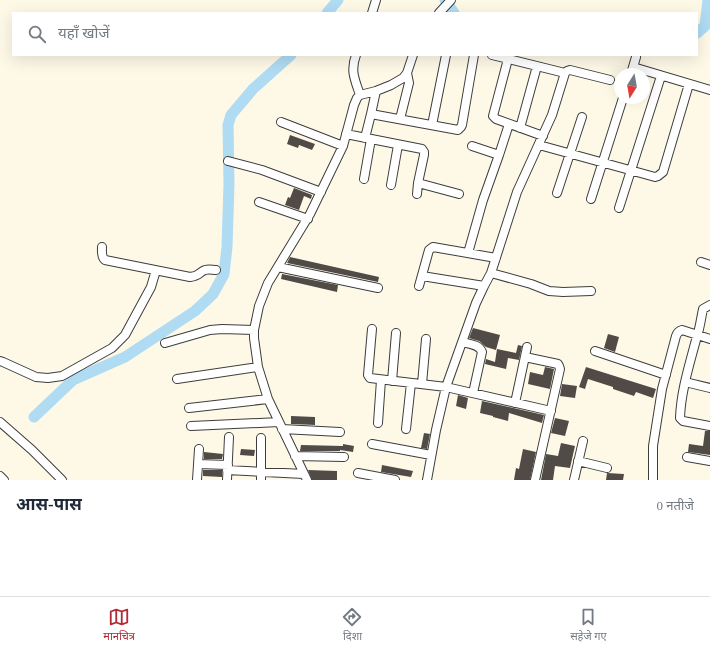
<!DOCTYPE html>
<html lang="hi">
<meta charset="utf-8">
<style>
:root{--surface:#fff;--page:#f6f6f7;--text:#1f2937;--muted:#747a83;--line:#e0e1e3;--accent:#b22a33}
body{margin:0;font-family:"Times New Roman","Noto Sans Devanagari",serif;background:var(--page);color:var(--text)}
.compass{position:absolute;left:614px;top:68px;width:36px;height:36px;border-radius:50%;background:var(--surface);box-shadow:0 4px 16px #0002;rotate:191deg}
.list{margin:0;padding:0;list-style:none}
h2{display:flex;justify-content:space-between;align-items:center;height:52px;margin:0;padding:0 16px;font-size:17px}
h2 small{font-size:13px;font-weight:400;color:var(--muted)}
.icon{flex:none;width:22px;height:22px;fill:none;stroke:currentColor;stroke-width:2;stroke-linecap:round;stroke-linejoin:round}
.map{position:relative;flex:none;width:710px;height:480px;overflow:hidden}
.search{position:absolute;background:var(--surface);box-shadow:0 4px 16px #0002;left:12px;right:12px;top:12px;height:44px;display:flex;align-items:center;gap:10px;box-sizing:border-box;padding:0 14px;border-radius:0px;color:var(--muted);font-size:15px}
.sheet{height:116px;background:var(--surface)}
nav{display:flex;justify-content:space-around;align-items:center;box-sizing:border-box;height:56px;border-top:1px solid var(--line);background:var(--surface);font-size:11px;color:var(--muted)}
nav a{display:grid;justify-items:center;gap:2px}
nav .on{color:var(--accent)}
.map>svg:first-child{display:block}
</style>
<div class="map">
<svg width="710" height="480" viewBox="0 0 710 480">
<rect width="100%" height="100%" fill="#fef9e7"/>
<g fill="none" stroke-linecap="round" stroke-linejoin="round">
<path stroke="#afdbf3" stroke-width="11" d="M445 0 454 13
M327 13 338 0
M697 33 705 26 708 0
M34 417 73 380 125 357 195 311 213 294 224 274 227 247 229 184 228 125 231 115 253 89 291 55"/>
</g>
<path fill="#514b47" d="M290 135 315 144 312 150 299 145 298 148 287 144Z
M294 188 312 195 311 199 304 196 299 210 285 205 288 197 290 198Z
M290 257 379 277 378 282 287 263Z
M282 274 338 285 337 292 281 279Z
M473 328 500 335 496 350 486 347 479 341 469 338Z
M608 334 619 337 615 352 604 348Z
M518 345 522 346 519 360 508 358 506 369 485 364 486 359 495 362 497 349 516 353Z
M545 367 554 369 550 389 528 384 530 372 543 375Z
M586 367 656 389 653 398 636 392 634 396 613 389V387L588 379 585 389 579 387Z
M562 384 577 386 575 398 560 396Z
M458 395 468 398 466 409 456 406Z
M482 401 544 415 542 423 509 413 508 421 493 417V416L480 413Z
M291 416 315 417V425L291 424Z
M555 418 569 421 565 436 551 433Z
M705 431H710V455L688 452 689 444 703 446Z
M424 433 430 434 427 449 421 448Z
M561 443 575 446 570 468 555 466 553 480H541L546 454 558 456Z
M343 444 354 446 353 452 340 450V451H300L301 445 343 446Z
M241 449 255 450 254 456 240 455Z
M523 449 536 452 530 480H514L516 468 519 469Z
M204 452 223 454 222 459H204Z
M382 465 413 471 411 477 381 472Z
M203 470H222V477L203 476Z
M308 470 337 471V480H312Z
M607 473 624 474 623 480H606Z"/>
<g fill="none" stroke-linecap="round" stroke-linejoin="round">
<g stroke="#3d3d3d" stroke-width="10">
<path id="minor" d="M372 13 376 0
M439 13 451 0
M356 55C350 71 355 80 360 95
M492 55 565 73
M508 59 493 116 496 119 543 136
M633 67 710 90
M631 74 636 57
M376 91 371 114 458 130 461 127 462 125 474 55
M400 119 409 83 407 73
M281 122 343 146
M432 125 446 55
M520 128 537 66
M346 134 422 149 424 152V155L418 183
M365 138 371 114
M539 145 655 177 658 176 663 172 689 84
M472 146 499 155
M228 161 262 170 321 192
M364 179 371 139
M391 185 398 145
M557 193 582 117
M417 194 418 183 459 194
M591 199 623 98
M259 202 308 219
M619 208 661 76
M102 247C102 251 101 257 105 260L190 277C200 276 199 272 205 270 209 269 213 270 216 270
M468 253 483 200 499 155 509 124
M701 262 710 265
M278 267 378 288
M491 273 531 284 549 291 563 292 591 291
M422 276 484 286
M419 286 429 250 433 247 496 258
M710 305 703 309C701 318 700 328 697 336 690 363 681 390 680 418L683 421 710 426
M372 329 368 375 370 378 446 387 551 411
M462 342C469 344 479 344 482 352L473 393
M165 343 210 330 222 329 254 330
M595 351 666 375
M525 357 558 364 559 366 560 369 535 480
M0 361 3 362 36 377 48 378 62 376 112 348 125 335 151 287 156 270
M177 379 258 367
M392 381 396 333
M685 382 710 388
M422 384 426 339
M515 403 527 347
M189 408 268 399
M0 422 32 450 62 480
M378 423 381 380
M191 426 279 422
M282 429 340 432
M406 429 411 383
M372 444 431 455
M295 456 344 457
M687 457 710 461
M578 461 607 468
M198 464 228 465
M227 470 304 474
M358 473 395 480
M0 476 4 480
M197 480 199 449
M227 480 229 437
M261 480V438
M307 480 268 399 258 367 254 338V330L259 306 268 283 310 214 343 146 354 105 357 98 360 95 376 91 391 85 403 78 407 73 413 55
M427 480 436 430 446 387 476 303 484 286 491 273 517 192 552 115 565 73 567 71 570 70 610 80
M574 480 583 441
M653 480V446L662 389 676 336C677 333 678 331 682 330L710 339"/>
</g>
<use href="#minor" stroke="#fff" stroke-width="8"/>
</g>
</svg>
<svg class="compass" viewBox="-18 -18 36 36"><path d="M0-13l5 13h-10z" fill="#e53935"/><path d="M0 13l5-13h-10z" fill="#747a83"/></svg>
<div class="search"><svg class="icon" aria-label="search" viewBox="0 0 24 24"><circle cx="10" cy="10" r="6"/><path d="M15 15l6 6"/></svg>यहाँ खोजें</div>
</div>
<section class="sheet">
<h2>आस-पास<small>0 नतीजे</small></h2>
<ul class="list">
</ul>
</section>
<nav>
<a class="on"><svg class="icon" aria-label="map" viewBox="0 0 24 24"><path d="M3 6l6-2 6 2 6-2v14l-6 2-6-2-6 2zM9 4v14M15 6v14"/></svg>मानचित्र</a>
<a><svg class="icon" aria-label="directions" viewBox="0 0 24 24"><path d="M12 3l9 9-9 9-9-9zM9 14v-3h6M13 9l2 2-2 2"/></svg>दिशा</a>
<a><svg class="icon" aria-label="saved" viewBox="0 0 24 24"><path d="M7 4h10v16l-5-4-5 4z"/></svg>सहेजे गए</a>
</nav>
